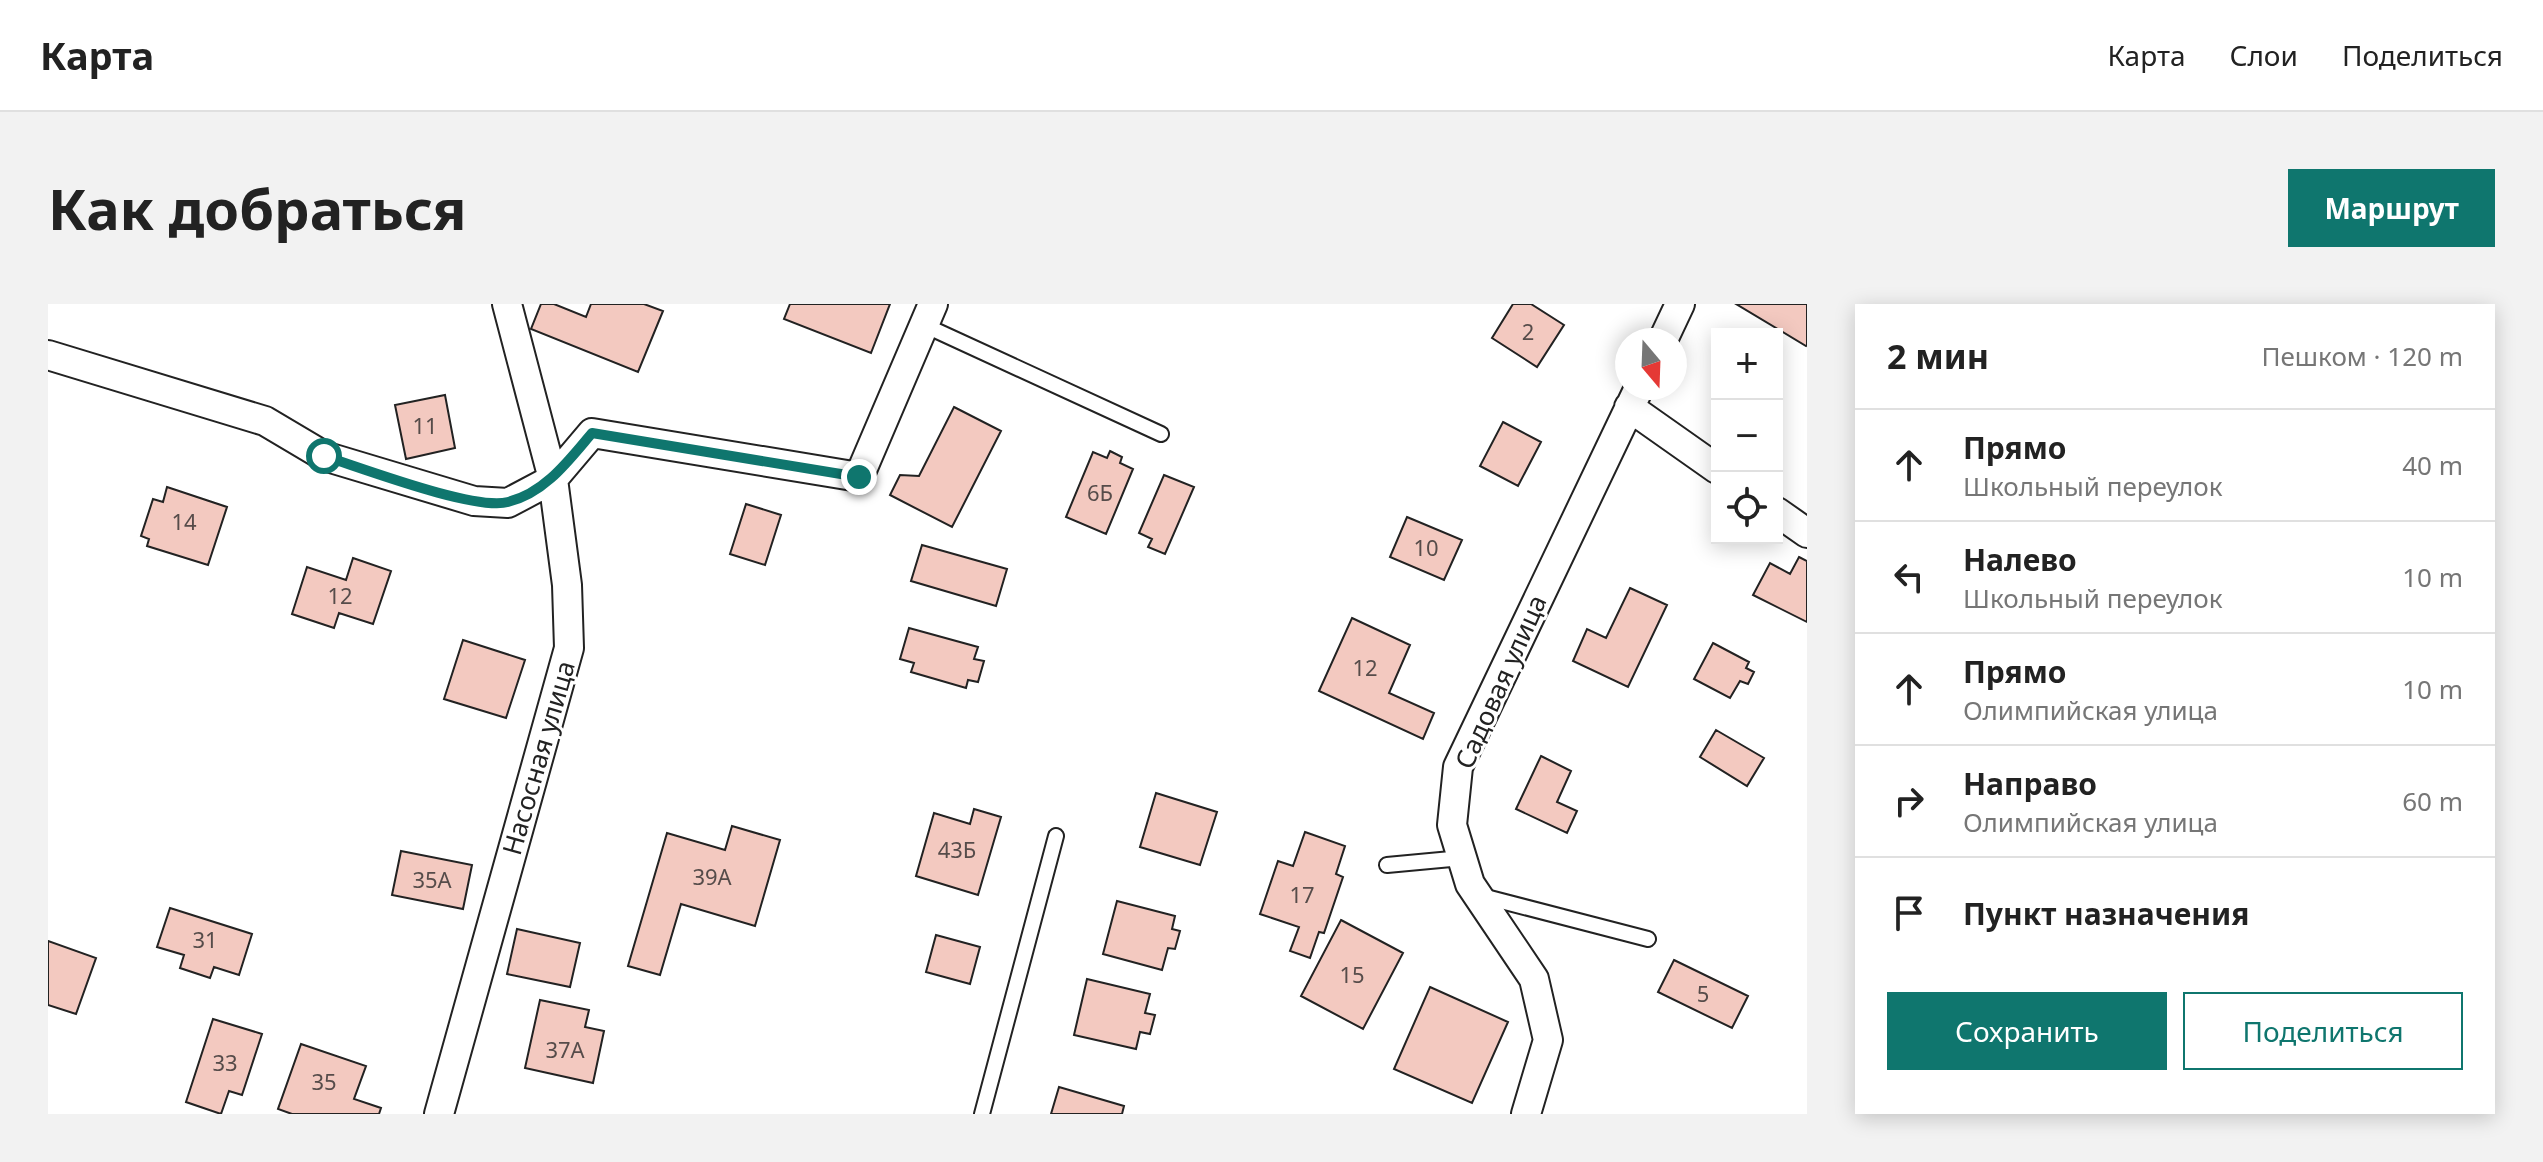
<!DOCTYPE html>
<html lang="ru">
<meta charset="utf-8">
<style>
:root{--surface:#fff;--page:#f2f2f2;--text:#222;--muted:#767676;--line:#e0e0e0;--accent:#0f766e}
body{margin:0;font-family:"Noto Sans",sans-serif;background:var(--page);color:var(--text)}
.controls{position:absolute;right:24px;top:24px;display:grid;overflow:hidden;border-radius:0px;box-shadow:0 4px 20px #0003}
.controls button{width:72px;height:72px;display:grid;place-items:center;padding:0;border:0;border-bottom:2px solid var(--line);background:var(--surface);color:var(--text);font:40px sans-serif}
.compass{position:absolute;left:1567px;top:24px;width:72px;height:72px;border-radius:50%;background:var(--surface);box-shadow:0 4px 20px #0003;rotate:161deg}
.stop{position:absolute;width:24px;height:24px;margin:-18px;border:6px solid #0f766e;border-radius:50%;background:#fff}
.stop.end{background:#0f766e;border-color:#fff;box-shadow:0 2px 8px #0008}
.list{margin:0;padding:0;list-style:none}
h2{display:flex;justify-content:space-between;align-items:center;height:104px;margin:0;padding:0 32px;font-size:34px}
h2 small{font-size:26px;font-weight:400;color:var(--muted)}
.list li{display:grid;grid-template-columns:52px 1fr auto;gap:24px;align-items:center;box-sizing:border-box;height:112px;padding:0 32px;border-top:2px solid var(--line)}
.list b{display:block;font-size:30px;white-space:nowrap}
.list p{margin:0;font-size:26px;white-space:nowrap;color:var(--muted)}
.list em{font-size:26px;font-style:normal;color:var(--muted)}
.actions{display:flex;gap:16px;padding:24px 32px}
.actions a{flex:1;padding:18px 0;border:2px solid var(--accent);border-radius:0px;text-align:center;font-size:28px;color:var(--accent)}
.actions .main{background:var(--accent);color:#fff}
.icon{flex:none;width:44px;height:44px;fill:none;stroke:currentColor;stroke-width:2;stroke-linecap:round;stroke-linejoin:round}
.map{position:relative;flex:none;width:1759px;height:810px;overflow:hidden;border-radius:0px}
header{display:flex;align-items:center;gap:48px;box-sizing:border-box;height:112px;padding:0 40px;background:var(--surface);border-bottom:2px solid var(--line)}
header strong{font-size:38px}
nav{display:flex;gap:44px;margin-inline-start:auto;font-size:28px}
.intro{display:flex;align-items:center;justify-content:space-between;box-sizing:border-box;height:192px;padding:0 48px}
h1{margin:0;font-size:56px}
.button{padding:20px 36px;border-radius:0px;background:var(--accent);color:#fff;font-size:28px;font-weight:700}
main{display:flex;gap:48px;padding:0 48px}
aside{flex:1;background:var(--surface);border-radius:0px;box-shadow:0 4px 20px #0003}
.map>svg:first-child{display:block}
</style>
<header>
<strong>Карта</strong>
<nav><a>Карта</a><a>Слои</a><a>Поделиться</a></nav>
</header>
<div class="intro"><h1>Как добраться</h1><a class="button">Маршрут</a></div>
<main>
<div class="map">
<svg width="1759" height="810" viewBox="0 0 1759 810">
<rect width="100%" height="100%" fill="#fff"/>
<path fill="#f3c9c0" stroke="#222" stroke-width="2" d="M493 0H506L538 13 543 0H596L615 7 590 68 483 25Z
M742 0H842L823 49 736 15Z
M1465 0H1483L1516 21 1489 63 1444 34Z
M1688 0H1759V41L1758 42Z
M397 91 407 144 358 155 347 101Z
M906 103 953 127 904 223 842 191 852 171 871 172Z
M1455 118 1493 138 1470 182 1432 162Z
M1062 147 1074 153 1072 159 1085 165 1058 230 1018 213 1045 148 1059 154Z
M1116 171 1146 183 1117 250 1100 243 1104 235 1091 229Z
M119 183 179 203 160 261 99 242 101 235 93 232 105 195 115 198Z
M698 200 733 211 717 261 682 250Z
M1359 213 1414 236 1396 276 1342 253Z
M874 241 959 265 948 302 863 277Z
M1751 253 1759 257V318L1705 291 1722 259 1742 270Z
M305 254 343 267 325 320 291 309 286 324 244 310 259 263 298 276Z
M1582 284 1619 301 1580 383 1525 357 1539 325 1558 334Z
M1304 314 1362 341 1341 389 1386 409 1375 435 1271 387Z
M861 324 930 343 926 355 936 357 930 378 920 376 918 384 863 368 866 359 852 355Z
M415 336 477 356 458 414 396 395Z
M1665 339 1701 358 1698 364 1706 368 1700 380 1692 377 1682 394 1646 375Z
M1668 426 1716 454 1699 482 1652 453Z
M1493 452 1523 467 1509 498 1529 507 1519 529 1468 505Z
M1108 489 1169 508 1152 561 1092 543Z
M926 505 953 513 930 591 868 572 886 509 922 520Z
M684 522 732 536 707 622 633 600 612 671 580 662 619 529 677 546Z
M1257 528 1297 542 1288 570 1295 573 1276 629 1271 628 1262 654 1242 647 1251 623 1212 610 1230 557 1245 562Z
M353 547 424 561 415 605 344 591Z
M1069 597 1127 612 1124 625 1132 627 1127 645 1120 644 1114 666 1055 650Z
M122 604 204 630 191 671 166 663 162 674 132 664 136 651 109 643Z
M1293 616 1355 649 1315 725 1253 692Z
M469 625 532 639 522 683 459 670Z
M888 631 932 643 922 680 878 668Z
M0 637 48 654 28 710 0 701Z
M1626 656 1700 692 1684 724 1610 688Z
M1039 675 1102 690 1097 709 1107 711 1102 730 1092 728 1088 745 1026 731Z
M1382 683 1460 718 1424 799 1346 765Z
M492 696 541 706 537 723 556 727 545 779 477 764Z
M165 715 214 730 194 791 181 787 173 810 138 798Z
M253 740 318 762 306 795 333 804 331 810H244L230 805Z
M1011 783 1076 802 1074 810H1003Z"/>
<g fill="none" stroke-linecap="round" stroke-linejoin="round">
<g stroke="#222" stroke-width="18">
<path id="service" d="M876 21 1113 130
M1339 561 1414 554
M1434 592 1600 635
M934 810 1008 532"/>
</g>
<g stroke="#222" stroke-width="32">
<path id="minor" d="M1615 36 1632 0
M0 51 217 117 276 152 426 197 460 199 505 175 544 129 811 173 885 0
M1581 103 1669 165
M1729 208 1759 229
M391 810 521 344 519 281 505 175 459 0
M1478 810 1500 736 1486 675 1422 580 1404 521 1410 463 1591 84"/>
</g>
<use href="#service" stroke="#fff" stroke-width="14"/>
<use href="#minor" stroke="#fff" stroke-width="28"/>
</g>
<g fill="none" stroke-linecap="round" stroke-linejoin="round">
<path stroke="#0f766e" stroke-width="10" d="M276 152C314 164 427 207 460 198 497 189 521 156 544 129L811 173"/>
</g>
<g text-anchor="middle" stroke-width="6" stroke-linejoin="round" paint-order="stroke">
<g font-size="22" fill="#564c4a">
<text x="1480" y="36">2</text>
<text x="377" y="130">11</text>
<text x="1052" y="197">6Б</text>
<text x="136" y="226">14</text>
<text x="1378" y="252">10</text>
<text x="292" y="300">12</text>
<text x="1317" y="372">12</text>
<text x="909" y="554">43Б</text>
<text x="664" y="581">39А</text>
<text x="384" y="584">35А</text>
<text x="1254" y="599">17</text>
<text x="157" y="644">31</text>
<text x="1304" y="679">15</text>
<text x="1655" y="698">5</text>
<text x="517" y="754">37А</text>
<text x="177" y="767">33</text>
<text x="276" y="786">35</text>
</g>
<g font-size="26" fill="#222" stroke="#fff">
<text transform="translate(1453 378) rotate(-66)" y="9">Садовая улица</text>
<text transform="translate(491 454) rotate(-74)" y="9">Насосная улица</text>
</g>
</g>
</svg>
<div class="controls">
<button>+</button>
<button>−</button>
<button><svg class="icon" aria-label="locate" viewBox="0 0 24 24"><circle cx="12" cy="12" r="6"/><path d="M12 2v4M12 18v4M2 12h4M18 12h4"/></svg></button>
</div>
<svg class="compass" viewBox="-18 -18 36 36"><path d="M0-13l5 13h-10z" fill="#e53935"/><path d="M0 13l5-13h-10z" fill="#767676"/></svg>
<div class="stop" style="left:276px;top:152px"></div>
<div class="stop end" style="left:811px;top:173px"></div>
</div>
<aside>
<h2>2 мин<small>Пешком · 120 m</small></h2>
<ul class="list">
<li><svg class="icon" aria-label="ahead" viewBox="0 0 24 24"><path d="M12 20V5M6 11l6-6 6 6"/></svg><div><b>Прямо</b><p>Школьный переулок</p></div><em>40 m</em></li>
<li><svg class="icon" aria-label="left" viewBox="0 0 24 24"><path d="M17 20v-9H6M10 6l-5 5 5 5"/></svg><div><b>Налево</b><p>Школьный переулок</p></div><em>10 m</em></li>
<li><svg class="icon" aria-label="ahead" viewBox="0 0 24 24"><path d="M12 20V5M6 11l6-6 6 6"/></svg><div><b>Прямо</b><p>Олимпийская улица</p></div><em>10 m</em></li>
<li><svg class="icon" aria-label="right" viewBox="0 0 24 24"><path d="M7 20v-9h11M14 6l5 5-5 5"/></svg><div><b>Направо</b><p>Олимпийская улица</p></div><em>60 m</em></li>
<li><svg class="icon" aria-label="arrive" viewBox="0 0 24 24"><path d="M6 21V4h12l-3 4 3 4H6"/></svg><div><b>Пункт назначения</b></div></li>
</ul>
<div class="actions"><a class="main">Сохранить</a><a>Поделиться</a></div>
</aside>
</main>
